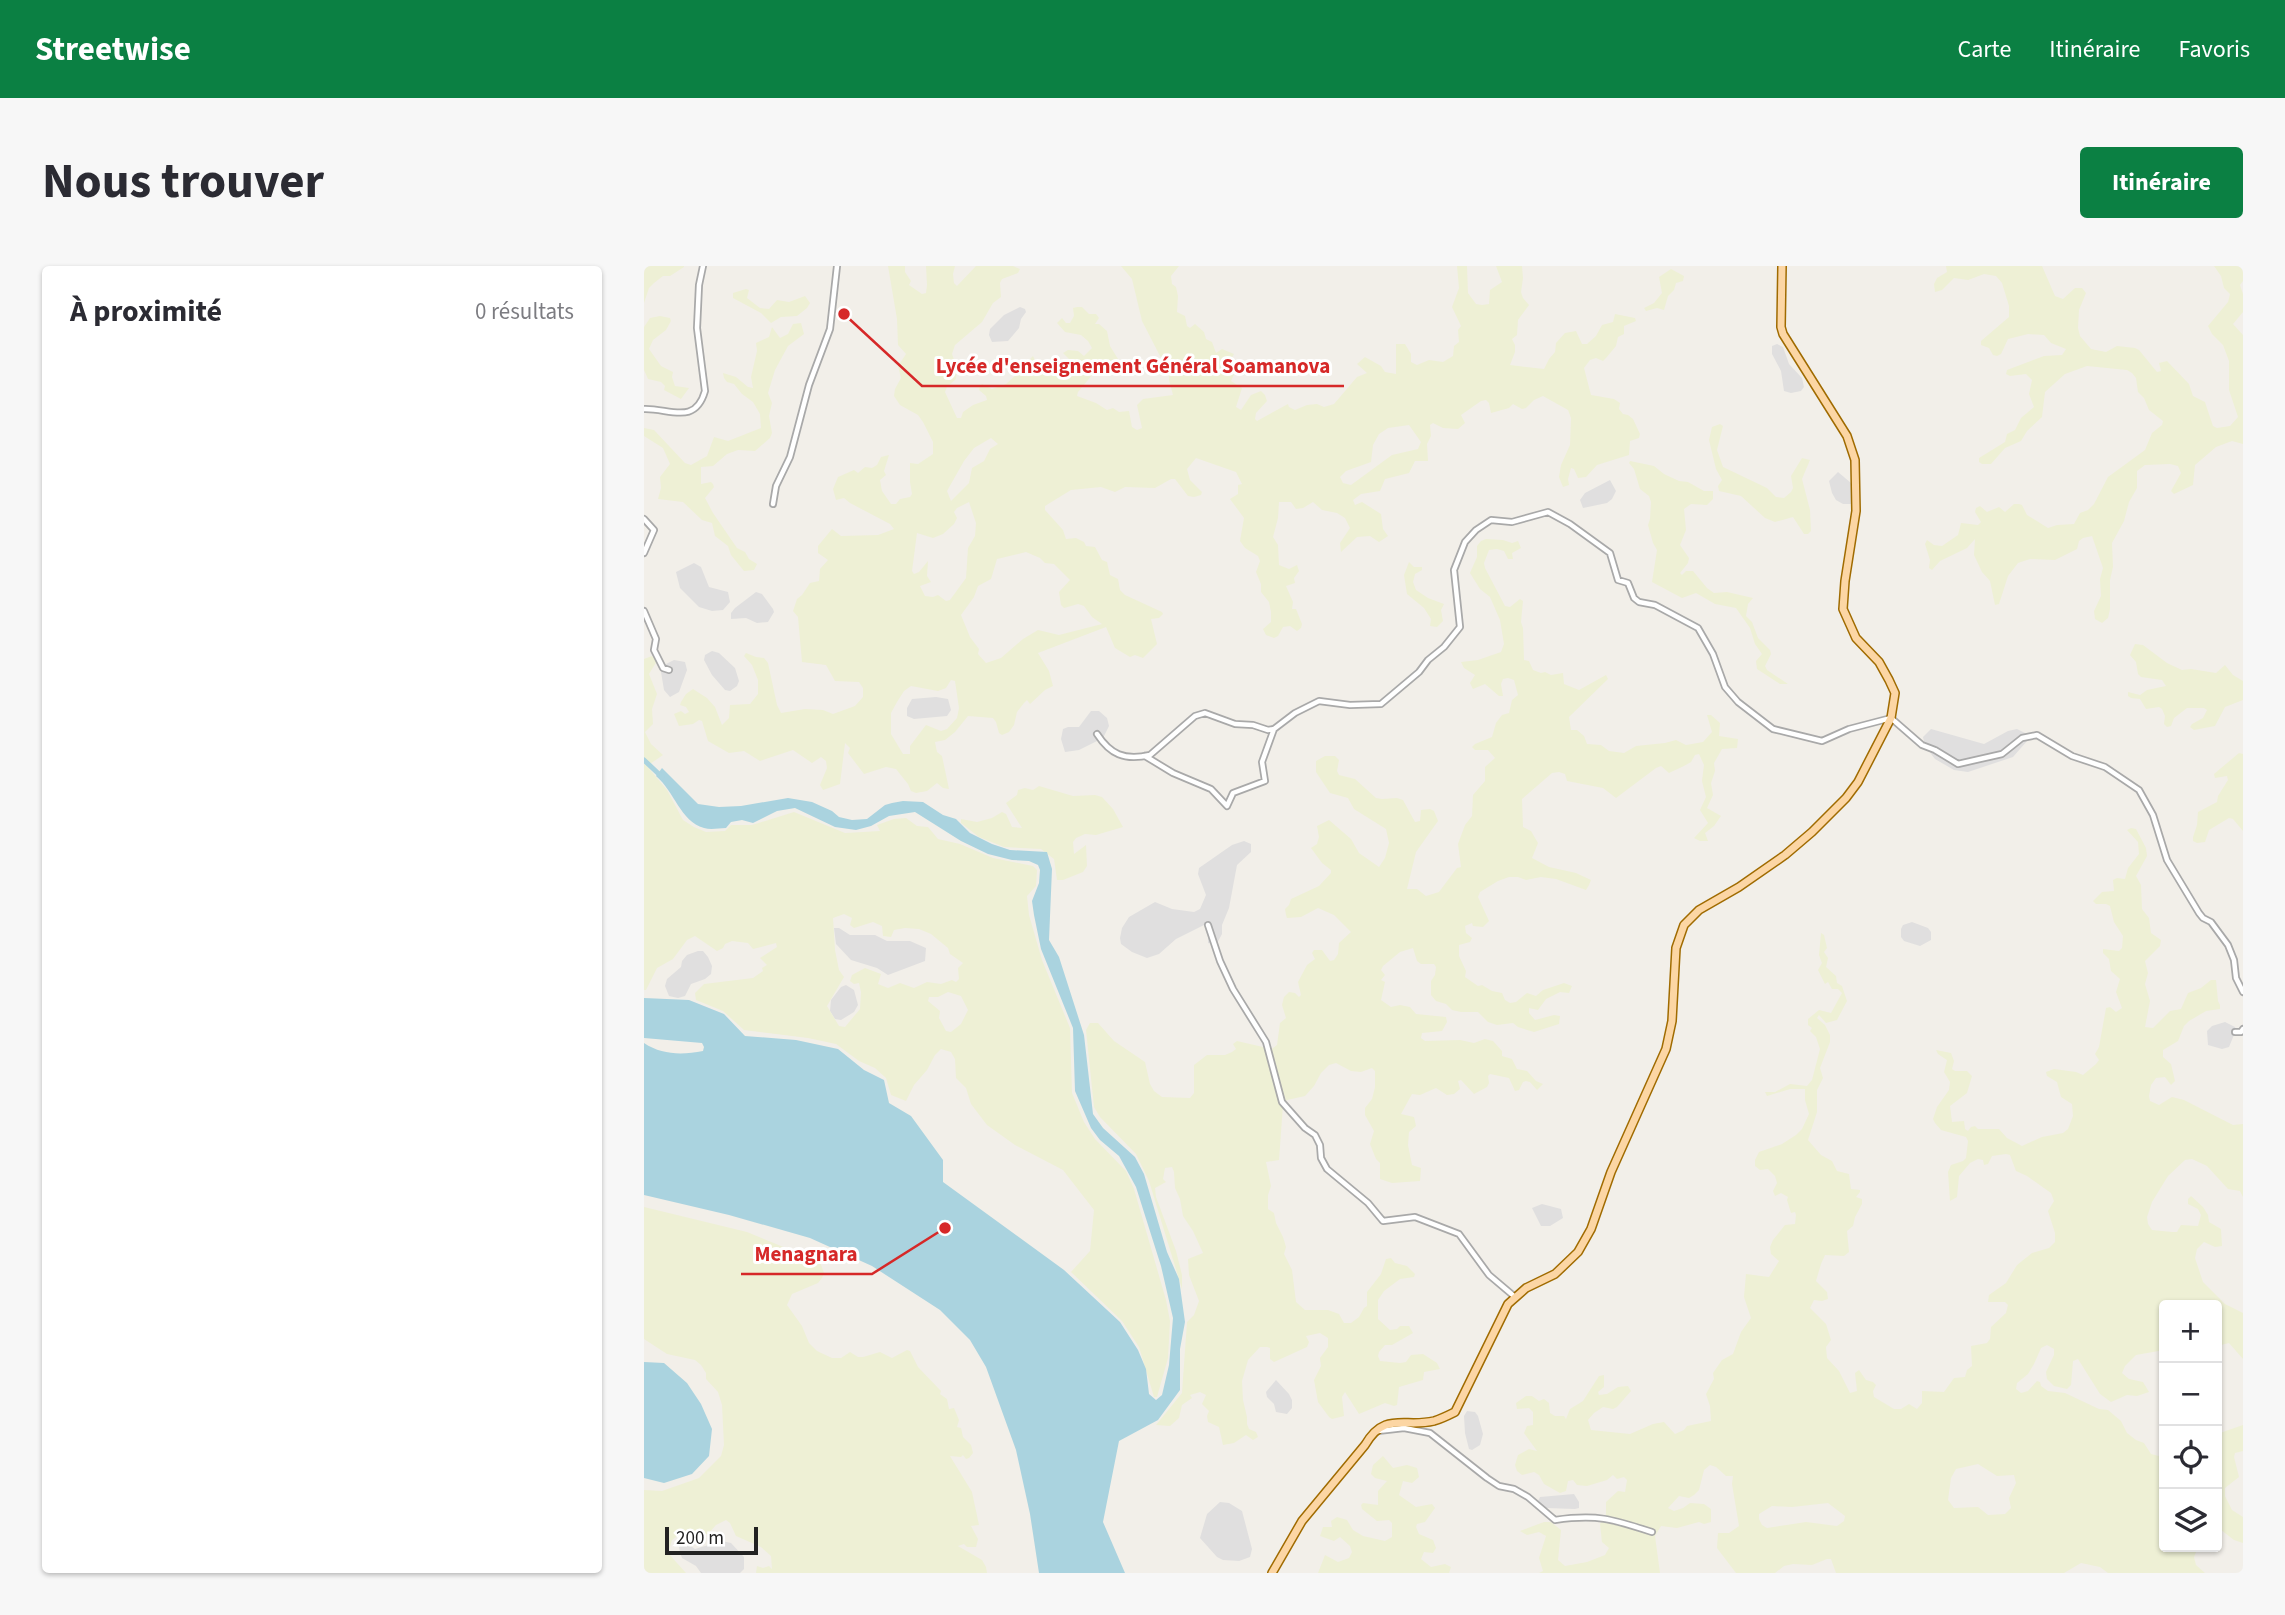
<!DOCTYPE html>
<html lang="fr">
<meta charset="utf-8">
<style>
:root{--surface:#fff;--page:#f7f7f7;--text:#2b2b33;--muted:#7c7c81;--line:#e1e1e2;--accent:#0b8043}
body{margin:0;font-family:"Source Sans 3",sans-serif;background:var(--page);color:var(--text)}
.controls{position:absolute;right:21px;bottom:21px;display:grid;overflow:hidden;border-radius:7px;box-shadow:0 2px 5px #0004}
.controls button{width:63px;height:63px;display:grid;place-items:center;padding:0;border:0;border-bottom:2px solid var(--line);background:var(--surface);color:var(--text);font:35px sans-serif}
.scale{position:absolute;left:21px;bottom:18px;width:93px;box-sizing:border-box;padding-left:7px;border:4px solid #222;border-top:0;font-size:19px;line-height:24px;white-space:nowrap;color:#222;-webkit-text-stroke:5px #fff;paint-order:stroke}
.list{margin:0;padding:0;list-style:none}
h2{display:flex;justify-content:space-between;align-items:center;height:91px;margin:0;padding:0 28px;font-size:30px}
h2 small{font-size:23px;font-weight:400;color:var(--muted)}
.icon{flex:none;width:38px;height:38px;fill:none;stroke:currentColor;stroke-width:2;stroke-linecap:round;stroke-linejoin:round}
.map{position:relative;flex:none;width:1599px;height:1307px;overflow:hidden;border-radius:7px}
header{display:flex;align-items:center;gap:42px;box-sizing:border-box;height:98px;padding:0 35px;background:var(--accent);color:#fff}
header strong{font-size:33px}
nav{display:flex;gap:38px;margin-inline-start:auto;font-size:24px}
.intro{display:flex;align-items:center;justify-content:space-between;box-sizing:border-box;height:168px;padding:0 42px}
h1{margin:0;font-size:49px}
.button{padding:18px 32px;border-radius:7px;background:var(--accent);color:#fff;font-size:24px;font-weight:700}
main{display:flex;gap:42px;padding:0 42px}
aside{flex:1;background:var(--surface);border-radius:7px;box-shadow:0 2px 5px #0004}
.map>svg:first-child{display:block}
</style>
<header>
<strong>Streetwise</strong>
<nav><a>Carte</a><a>Itinéraire</a><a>Favoris</a></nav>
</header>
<div class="intro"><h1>Nous trouver</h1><a class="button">Itinéraire</a></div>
<main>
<aside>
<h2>À proximité<small>0 résultats</small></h2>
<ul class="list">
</ul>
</aside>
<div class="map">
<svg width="1599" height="1307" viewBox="0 0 1599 1307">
<rect width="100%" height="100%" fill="#f2efe9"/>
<path fill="#e0dfdf" d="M376 41 381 43 382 46 377 53 375 62 364 75 348 76 345 69 346 63 360 49Z
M1133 78 1139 81 1145 98 1158 112 1160 121 1157 125 1147 127 1140 125 1137 105 1128 88V80Z
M1194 206 1207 217 1209 226 1207 238H1199L1192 234 1188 227 1185 215Z
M966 214 972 225 968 233 963 237 939 242 936 234 941 227Z
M50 297 57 301 65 321 84 326 86 336 79 344 68 345 55 341 36 322 32 306Z
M112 326 118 328 129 343 130 346 124 356 113 357 102 352 87 353V347L91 342Z
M68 385 75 387 91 402 95 415 93 420 86 425 81 424 68 409 60 394 61 389Z
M30 394 41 396 43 404 35 426 26 431 20 424 17 406 20 399Z
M292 431 304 433 307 444 303 450 270 453 263 450V442L268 433Z
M447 445H455L463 452 465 460 459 472 435 484 421 486 417 473 419 463 424 461H435Z
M1287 463 1340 478 1364 465 1373 463 1381 467 1383 475 1369 491 1324 506 1310 504 1291 493 1281 480 1279 471Z
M600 575 607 578V586L593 599 585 642 578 659V668L572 679 564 677V663L562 658 532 673 515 688 503 692 488 686 477 678 476 672 478 662 485 651 511 636 528 643 550 646 556 643 562 629 554 608 555 602 588 579Z
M1268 656 1284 662 1287 666V674L1276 680 1260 675 1257 671V663L1259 659Z
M190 662H195L206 669H231L243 675H266L282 682 281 695 244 709 233 702 207 694 192 678Z
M54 685H59L64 691 68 700 67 708 61 713 47 718 41 730 34 732 25 730 21 720 23 713 37 701 38 695 43 689Z
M202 719 210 724 214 739 210 746 197 754 191 753 186 745 187 734 197 721Z
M1581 756 1591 761 1592 764 1585 781 1578 783 1564 779 1563 765 1568 760Z
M898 938 917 943 919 952 906 960H897L888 942Z
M632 1114 645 1128 648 1134V1142L643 1148 632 1146 630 1138 623 1131 622 1126Z
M823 1145 831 1146 834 1150 839 1168 836 1179 828 1184 825 1183 821 1167 820 1150Z
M930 1228 935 1236V1242L931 1243 902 1242 894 1240 893 1237 896 1231Z
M576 1236 585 1237 598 1245 608 1283 606 1291 595 1295 579 1294 573 1291 556 1272 563 1248Z
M78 1275 87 1277 100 1291V1303L96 1307H57L52 1300 38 1292 36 1286 35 1281 41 1276 51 1283Z"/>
<path fill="#eef0d5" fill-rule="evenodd" d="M0 0H40V1L26 10H19L10 17 5 22 0 37Z
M244 0H261V6L267 15 265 19 278 28 282 27 283 19 282 0H311L309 8 310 17 313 20 332 0H369L376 3 374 7 358 13 356 17 357 31 349 37 338 56 311 79 308 88 313 102 312 113 303 121 301 126 313 152H317L319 146 329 139 343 134 342 130 335 124 336 120 338 118 348 123 362 118 373 108 383 104V96L389 90 395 102 405 96 407 110 431 103 430 98 419 87 424 84 434 85 440 90 448 82 444 75 437 69 421 66 413 57 418 52 422 57H426L430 50 429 42 433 41H438L445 48H452L455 52 451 58H455L463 65 466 80 474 93V98L460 107 449 108 434 126 433 130 452 137 463 144 469 142 475 146 485 145 488 161 493 164 498 162 493 139 499 133 529 129 525 114V100L516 90 498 55 488 13 477 0H535L527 10 528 18 532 21 534 30 533 46 541 50 543 60 546 62 551 58 560 66 562 73 568 76 572 87 578 83 590 88 586 95 593 102 587 115 598 122 592 141 597 144 607 129 617 125 621 129 623 135 612 147 611 153 613 155 644 138 645 141 651 144 663 139 673 138 680 141 690 138 713 111 723 107 713 98 721 91 737 100 741 106 752 108V78H761L767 88V96L773 99 785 94 799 96 809 90 810 80 815 76 814 64 817 60 808 41 815 22 813 0H823L824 27 832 38 838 39 845 38 846 24 858 16 852 0H878L879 12 877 26 879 32 885 39 874 54 873 69 868 73 871 79V86L866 99 900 103 905 93 911 86 912 77 921 67 932 65 938 78H943L952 70 958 59 969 56 971 48 991 52 992 55 980 60V68L974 71 972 80 962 92 959 95 952 92 946 94 940 102 947 129 970 133 976 137 975 143 979 148 984 149 989 153 996 168 995 172 986 175 985 189 953 199 942 211 934 212 930 203 927 202 924 213 925 219 919 221 915 211 917 199 926 179 927 152 924 144 899 130 890 134 882 142 878 143 869 138 865 142 847 147 845 137 842 134 837 135 817 149 821 157 814 163 799 162 789 157 786 159 787 170 783 178 784 195H771L765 207 741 213 736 225 717 228 709 234 711 239 718 236 737 248 739 263 744 270 735 276 726 270 713 271 697 286 696 277 706 262 701 252 693 247 678 244 669 236 659 242 652 243 647 236H635L634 252 629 271 634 279 635 299 645 303 653 299 655 305 650 312 651 317 642 320 649 336 648 343H652L658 358 657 362 653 365 646 360 639 361 634 370 630 372 622 369 619 363 627 356V346L625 336 617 326V318L612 306 616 295 614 290 601 282 596 275 600 252 586 233 594 228V219L598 218 592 206 552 192 543 203 546 214 558 226 557 229 550 231 544 230 531 213H527L511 222 481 221 471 226 457 221 427 224 401 240V244L419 264 422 273 432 272 440 276 442 280 451 281 458 294 463 296 466 309 474 313 476 324 481 329 518 346 519 348 515 352 507 353 513 378 499 392 491 389 486 391 471 382 462 361 394 387 405 405 409 420 401 424 386 438 383 434 380 437 373 446 370 459 365 466 358 469 355 467 352 456 349 452 324 450 311 466 301 474 291 476 293 486 298 490 305 523 299 522 293 517 283 525 272 527 267 525 264 518 252 503 242 501 220 508 204 487 206 482 201 477 196 518 179 524 176 519 183 502 182 495 177 491 168 497 149 484 116 495 100 485 85 487 64 475 58 455 55 454 49 458 35 460 30 448 37 445 41 448 45 446 42 441 36 439 37 436 42 428 49 423 63 432 71 441 78 459 85 452 86 439 106 438 114 428V414L108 399 100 390 102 387 112 391 120 392 124 397 133 439 137 447 161 443 179 444 189 448 211 440 219 431V422L215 416 191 415 182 399 158 396 154 351 149 345 153 333 158 329 166 317 175 315 176 303 184 294 174 287V280L188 263 197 270 234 269 250 263 246 258 206 237 200 232 192 234 189 223 194 211 210 204 214 207 221 201 228 202 233 199 237 191 245 189 240 205 242 209 236 214 238 225 247 238H252L256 233 266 231 268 228 266 216V197L274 198 289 188V176L279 156 274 149 256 139 250 130 251 123 257 112 254 100 262 88 254 79 253 53ZM765 159 777 176 774 183 748 189 707 219 699 217 696 211 702 205 727 196 729 179 735 168 744 162ZM347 172 354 178 346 183 340 195 328 202 325 217 307 235 303 225 320 195 330 182ZM325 236 332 257 331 270 324 282 322 312 306 334 302 335 294 329 289 331 281 330 276 320 287 316 283 310 284 295 275 306 270 308 268 305 273 267 289 272 299 268 310 258 313 252 310 246 313 242ZM382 286 396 292 401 297 410 298 426 314 415 326 417 339 420 342 434 338 440 340 448 351 458 358 415 369 394 364 379 373 357 392 342 397 334 388 335 383 326 371 317 349 330 331 334 320 347 313 353 293ZM307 414 311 415 315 442 313 452 303 463 297 465 282 459 266 480V488H259L247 468V447L253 436 260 425 267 420 294 425 302 422Z
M1302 0H1398L1411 30 1419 33 1431 22H1438L1442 27 1435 44 1434 62 1436 70 1447 83 1462 86 1473 80 1491 82 1495 84 1513 106 1517 105 1515 97 1523 95 1545 118 1549 130 1561 136 1569 160 1573 162 1586 160 1594 151 1585 124V95L1579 79 1568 68 1564 60 1584 36 1586 28 1580 22 1577 10 1570 0H1599V15L1596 19 1599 28V46L1589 58 1599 69V178L1588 175 1572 181 1551 199 1549 219 1530 228 1527 225 1537 207 1534 200 1526 198 1501 199 1493 205V222L1485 236 1480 255 1468 277 1469 301 1466 314V343L1464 352 1458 357 1451 353 1450 345 1457 330 1456 313 1459 302 1448 270 1439 272 1435 275 1433 283 1411 294 1386 293 1374 297 1364 310 1355 338 1351 339 1346 315 1338 306 1330 289 1331 273 1323 282 1296 295 1288 304 1285 302 1286 294 1281 278 1283 274 1290 279 1298 280 1314 269 1317 257 1334 259 1337 256 1331 246 1332 242 1336 240 1343 246 1355 241 1361 246 1370 238H1375L1378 239 1383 249 1404 262 1413 259 1430 258 1436 247 1444 244 1450 238 1464 211 1501 184 1508 167 1518 159 1519 155 1505 144 1500 132 1494 126 1492 112 1488 107 1483 104 1443 100 1421 108 1401 126 1398 151 1383 165 1377 175 1361 182 1347 198H1338L1335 196V192L1361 176 1363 168 1371 164 1377 152 1390 141 1385 128 1388 114 1382 108 1366 110 1362 108 1363 104 1400 90 1418 89 1422 83 1407 77 1400 69 1384 68 1364 73 1357 88 1353 90 1349 89 1345 82 1337 79V75L1365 51V40L1358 17 1352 10 1340 8 1324 14 1310 12 1298 24 1291 26 1290 18 1293 12 1303 6Z
M1027 3 1040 10 1039 15 1032 17 1030 24 1024 30 1020 44 1013 42 1002 45 1000 42 1010 37 1018 27 1015 11Z
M102 23 105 24 103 32 116 42 125 43 133 34 145 36 161 30 166 37 163 42 153 50 137 51 127 57 117 47 89 32V27Z
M16 50 26 52 27 55 22 64 9 74 5 83 17 100 29 106 28 111 31 120 45 122 37 133 20 124 21 120 17 116 4 113 0 104V61L6 52Z
M157 57 160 68 144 80 131 104 124 127 128 137 125 150 128 167 126 172 111 185 94 184 83 188 69 200 57 201V218L67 216 69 218 70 221 61 232 69 247 93 282 101 286 105 293 113 298 110 304 100 305 87 289 84 280 71 270 68 257 58 254 39 236 14 233 17 222 16 211 26 198 19 182 0 170V162L10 164 41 197 47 199 63 190 70 171 84 175 117 162 116 148 109 136 98 128 90 118 83 116 80 112 79 107 92 111 104 121 109 122 107 111 113 85 112 77 125 71 128 61 136 72 144 68 149 58Z
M1076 158 1079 160 1073 184 1079 201 1123 222 1132 231 1140 232 1147 226 1149 222 1147 210 1158 192 1166 194 1158 213 1166 244 1167 265 1164 268H1160L1149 251 1131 256 1121 252 1097 230 1075 225 1074 220 1078 214 1072 203 1065 174 1068 161Z
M986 195 1010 200 1020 208 1035 215 1044 216 1060 225H1069V233L1063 239 1047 238 1040 243 1042 264 1036 279 1045 292 1044 297 1036 307 1038 309 1042 305H1049L1063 322 1070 327 1083 326 1109 332 1104 338 1102 350 1108 356 1114 372 1126 384 1127 388 1121 400 1123 404 1144 418H1136L1113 403 1112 395 1118 388 1111 378 1106 362 1092 342 1071 338 1052 327 1038 332 1008 316 1013 284 1009 277 1004 259 1006 253 1007 236 1005 230 996 223 990 203 985 197Z
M842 273 859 274 868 277 874 275 877 282 868 287 869 293H864L860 285 853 283 845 284 840 297 841 302 861 340 866 341 876 333 879 335 877 356 879 362 880 394 885 395 889 404 897 407 901 406 907 409 919 407 920 418 935 424 962 409 964 413 925 451 927 464H933L940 470 943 478 957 479 965 485 980 487 992 480 1021 477 1032 474 1042 479 1059 476 1068 466 1063 449H1067L1076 457 1075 470 1094 473 1093 482 1078 483 1070 497 1071 505 1067 517 1069 529 1063 542 1077 550 1070 560 1061 567 1064 575H1056L1050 572 1064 557 1056 544 1062 531 1058 515 1060 499 1055 488 1051 489 1047 496 1040 500 1025 507 1017 500 1012 502 972 532 959 522 923 515 921 508 915 506 908 507 878 533 879 561 887 565 894 577 888 592 905 601 932 607 947 614 945 619 942 624 912 613 897 611 882 614 874 611H865L854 615 836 626 834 631 845 655 839 661 829 660 828 657 821 660 822 667 828 672 826 676 815 679V690L822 705 821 711 834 720 838 719 848 725 858 727 861 734 866 737 872 736 883 727 892 730 899 724 920 717 928 720 925 727 916 726 902 733 894 744 885 742V747L891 754 910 749 916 750 915 758 890 766 874 761 869 757 853 759 844 756 834 746H817L808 744 802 738 792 735 787 729V715L791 709 792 701 790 698H777L773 695 769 682 756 686 739 700 737 704 741 709 737 714 741 716 737 734 747 741 756 739 766 741 772 748 802 751 803 756 798 765 778 767 777 772 781 775 816 774 830 777 841 773 849 775 858 785V790L868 793 873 803 883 805 892 815 899 818 893 824 886 816 882 815 879 816 875 824 871 825 865 812 846 808 844 810 845 817 843 821 830 828 817 814 814 815 816 823 810 828 803 829 792 822 776 829 768 828 757 848 770 851 772 860 765 866 764 879 768 899 777 902 776 915 748 917 736 913V897L732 893 726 878 730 865 721 849V842L728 833 731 821V805L728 802 717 806 707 805 692 797 685 799 677 807 670 820 661 830 643 834 639 839 635 894 622 896 627 920 624 929V943L630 947 632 957 639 971 642 981 640 988 648 1004 652 1036 661 1044H684L695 1048 700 1057H707L715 1051 720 1042 723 1040V1026L737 1008 742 993 747 992 751 997 763 1000 771 1008 770 1011 756 1013 740 1025 734 1034V1053L746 1064 753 1063 756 1060H765L769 1067 748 1079H741L735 1086 734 1090 736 1095 756 1097 762 1096 767 1089 779 1088 793 1097 796 1103 780 1106 779 1114 755 1121 753 1139 750 1140 741 1137 715 1148 701 1126 698 1131 700 1150 688 1153 685 1151 674 1136 670 1114 677 1100 676 1092 684 1081V1072L676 1067 662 1070 665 1076 663 1081 630 1096 626 1093V1082L623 1081H616L604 1094 598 1115 599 1134 603 1151V1158L605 1163 612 1166 614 1171 609 1174 602 1169 590 1177 579 1179 575 1161 564 1156 563 1150 565 1145 558 1138 562 1129 556 1126 546 1129 548 1132 538 1139 535 1152 526 1160 512 1159 538 1127 543 1056 550 1049 555 1035 545 1009 544 993 559 987 549 965 539 950 536 933 531 922 530 906 528 901 521 902 519 913 522 916 511 922 512 931 532 985 538 1009V1023L505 915 492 888 456 851 450 841 442 764 446 757H454L470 775 501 796 506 818 510 825 518 831 546 832 550 827V799L563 789H581L588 786 592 783 589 778 593 775 619 781 625 785 633 779 636 757 642 752 638 739 640 731 645 726 651 727 655 731 657 729 654 716 663 699 671 693 668 687 670 684H678L686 695 690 694 694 688 695 677 707 666 690 649 674 642 657 651 643 652 642 649 641 643 645 639 647 633 675 620 687 607V604L678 597 667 582 673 578 675 571 673 560 685 554 707 573 715 587 735 601 741 592 745 577 742 563 710 543 704 532 686 527 672 506V495L681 490H691L695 494 693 505 695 509 711 513 732 532 738 533 753 532 759 534 771 556 776 555 777 544 786 543 790 545 794 555 772 586 763 623H773L782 630 795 626 813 602 817 601 814 578 821 559 828 550 829 529 841 515V501L851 492 844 484H831L828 481 831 478 848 471 852 457 858 449 865 447 868 434 874 429 870 414 864 412 859 413 857 418 859 430H855L841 418 829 423 826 417 831 409 820 402 817 396 834 394 857 386 860 378 856 354 846 331 836 323 826 307 833 291V280L837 275Z
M765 296 770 301H778V304L771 308 769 316 772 324 784 332 800 338 797 344 799 355 793 361 786 360 787 353 780 342 763 328 760 309Z
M1491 378 1499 379 1523 397 1538 404 1547 403 1572 407 1581 399 1589 409 1599 415V434L1581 441 1571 460 1550 464 1546 461 1548 458 1559 452 1563 444 1560 442H1543L1530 452 1527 460 1523 461 1520 458 1521 450 1518 443 1515 441 1502 443 1496 433 1487 432 1484 430V426L1496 429 1503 424 1522 420 1518 414 1497 411 1494 408 1492 396 1486 389Z
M8 390 13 395 5 408 13 428 8 443 9 458 1 466 7 478 19 489 3 500 23 524 39 554 50 561 62 566 81 565 87 559H108L150 546 201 567 219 566 236 565 233 559 250 553 262 552 273 560 284 561 294 573 316 578 349 592 389 600 393 604 392 620 383 630 385 649 398 694 426 762 428 827 440 856 451 873 482 905 490 923 522 1034 526 1055 524 1092 513 1131H510L495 1081 478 1055 427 1006 446 985 450 944 419 904 371 879 343 859 327 838 322 822 312 812 311 793 307 786 297 783 291 789 283 804 270 819 262 835 247 829 242 812 231 802 215 795 192 778 164 772 100 764 79 745 52 734 51 727 60 718 109 712 119 705 118 702 123 699 116 692 133 681 132 677 109 683 104 677 88 675 81 678 79 682 73 685 51 670 43 674 29 693 13 702 2 724H0V393ZM200 648 208 652 206 659 210 662 229 656 238 660 239 670 247 671 250 664 261 662 275 663 287 668 304 682 306 688 319 697 314 702 315 713 312 716 308 714 297 718 283 716 270 722 256 717 244 722 234 718 237 708 221 702 208 709 206 715 210 718 215 717 217 726 216 743 201 761 195 760 183 740 200 711 195 704 191 684 189 652ZM304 726 317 730 324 744 317 758 307 766 302 765 295 752 296 745 284 735 285 731H294Z
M1595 487 1599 488V565L1589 553 1585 552 1565 564 1561 576 1553 577 1549 575V571L1553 559 1554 546 1573 536 1574 530 1584 514 1583 510 1571 512 1570 508Z
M395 520 429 530 451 529 458 531 469 543 479 561 452 569 441 568 432 572 429 576 430 588 442 579 443 600 439 606 419 614H413L410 593 397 583 360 581 335 571 317 557V553L333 556 348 552 358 546 362 548 368 561 378 562 362 537 373 529 374 524 381 522 389 524Z
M1487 562 1492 563 1502 582 1503 590 1492 610 1497 619 1498 643 1505 652 1507 667 1517 674 1516 680 1501 695 1504 707 1501 718 1506 735 1501 761 1509 762 1526 745 1537 743 1544 727 1557 722 1567 714H1572L1574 735 1576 739V743L1562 745 1545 755 1540 760 1534 775 1519 784V791L1527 798 1531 815 1527 819 1521 811 1512 812 1507 819 1505 830 1506 835 1515 839 1528 831 1540 834 1589 859 1599 858V931L1596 925 1584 923 1563 900 1548 893 1541 894 1524 910 1508 936 1503 951 1504 958 1508 964 1528 966H1533L1537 959 1554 960 1557 949 1554 943 1544 938V933L1547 930 1559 941 1564 949 1565 956 1577 963 1578 980 1571 981 1560 976 1553 983 1551 992 1559 1016 1581 1038 1599 1047V1093L1585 1077 1573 1080V1039H1520V1084L1492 1089 1481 1100 1478 1107 1485 1113 1499 1116 1505 1126 1493 1130 1483 1129 1467 1136 1456 1128 1434 1093 1429 1095 1427 1119 1423 1123 1410 1120 1403 1113 1402 1106 1410 1089V1083L1403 1079 1397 1082 1390 1098 1384 1108 1373 1117 1372 1123 1377 1127 1384 1125 1393 1115 1396 1116 1397 1120 1404 1125 1421 1127 1455 1143 1464 1144 1477 1155 1483 1167 1492 1174 1500 1177 1507 1188 1515 1190 1520 1188V1281H1554L1550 1291 1552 1299 1561 1307H1464L1456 1301 1437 1297 1420 1307H1192L1187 1293H1183L1168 1299 1149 1298 1140 1300 1131 1307H1092L1073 1282 1074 1267H1085L1095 1260 1088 1218 1089 1210H1082L1072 1201 1066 1199 1060 1204 1055 1224 1050 1229 1045 1232 1035 1230 1024 1242 1030 1245 1039 1242 1046 1237 1060 1238 1067 1243V1256L1060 1258 1055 1256 1033 1262 1017 1260 1011 1270 1016 1307H895L899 1305 895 1292 902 1270 895 1266 883 1269 876 1265 900 1256H907L917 1264 914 1294 921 1300 943 1296 961 1289 965 1282 958 1276 956 1258 962 1248V1236L974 1225 981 1226 983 1214 980 1211 973 1213 969 1209 963 1214 943 1220 933 1219 929 1214 924 1215 922 1225 916 1227 900 1218 895 1209 890 1206 878 1209 873 1205 871 1199 874 1189 885 1183 893 1185 880 1167 883 1160 889 1159V1146L885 1142 873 1143 872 1137 882 1130H888L895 1135 900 1133 905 1137 906 1147 911 1150H920L922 1153 926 1143 939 1135 955 1110 960 1109V1121L954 1126 955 1129 963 1128 974 1121 984 1120 987 1125 973 1141 969 1143 959 1141 950 1147 944 1154 947 1164 986 1168 1009 1158 1020 1156 1031 1168 1040 1164 1043 1160 1067 1155 1066 1140 1062 1128 1070 1113 1069 1107 1078 1094 1089 1088 1097 1066 1107 1052 1100 1031 1102 1008 1125 1011 1135 995 1127 988 1126 981 1129 974 1141 959 1151 958 1152 949 1151 946 1147 947 1143 934 1144 931 1137 927 1131 930 1129 925 1133 917 1131 910 1124 903 1116 904 1111 900V894L1115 886 1138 878 1152 869 1158 863 1165 848 1161 834V823H1146L1123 830 1121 826H1131L1146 818 1163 820 1168 814 1176 783 1172 771 1166 765 1168 762 1164 759V753L1175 744 1187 747 1198 727 1194 723H1188L1184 716 1181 718 1174 704 1178 697 1175 689 1177 667 1180 669 1183 682 1180 686 1184 692 1182 701 1192 710 1193 717 1198 720 1203 735 1193 754 1182 757 1175 749 1173 752 1181 759 1186 769V776L1176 802 1179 812 1173 824V846L1164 874 1177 889 1188 895 1193 905 1205 908 1207 923 1216 924V926L1212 931 1218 933V938L1211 951 1209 960 1203 965 1205 986 1200 990 1181 989 1177 998 1172 1015 1183 1026 1184 1033 1178 1035 1170 1034 1166 1042 1182 1058 1187 1074 1182 1081 1183 1092 1195 1105 1206 1127 1213 1125 1211 1107 1215 1104 1222 1114 1229 1116 1232 1119 1229 1125 1230 1131 1250 1143H1257L1265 1138 1273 1143 1278 1137V1125L1300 1126 1310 1112 1321 1111 1323 1104 1328 1100 1327 1080 1343 1077 1346 1073 1347 1061 1362 1047 1364 1039 1361 1036H1344L1345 1029 1362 1017 1373 999 1388 987 1405 982 1411 976V967L1404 945 1410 935 1407 927 1383 910 1372 905 1366 889 1362 888 1348 890 1344 898 1340 899 1339 894 1334 893 1326 897 1315 910 1313 931 1306 935 1304 906 1307 899 1319 895 1322 892 1324 875 1322 871 1297 864 1291 857 1289 853 1293 841 1305 824 1306 816 1300 806 1303 794 1294 788 1292 784 1307 787 1310 795 1308 803 1311 805H1323L1328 810 1323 827 1306 840 1308 856 1320 855 1321 863 1324 865 1327 861 1331 860 1334 863H1355L1363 872 1378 880 1398 871 1419 867 1424 863 1429 850 1428 838 1417 831 1413 816 1403 810 1402 806 1410 803 1432 806 1439 809 1452 798 1455 794 1451 788 1455 781 1462 742 1466 741 1472 746 1478 742 1472 726 1476 713 1467 705 1465 693 1459 687V683L1475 685 1478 682 1479 670 1470 656 1466 640 1462 638H1452L1449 635 1458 626 1470 625 1469 614 1473 612 1481 613 1484 602 1495 588 1494 576 1483 564ZM1334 1198 1353 1210 1370 1209 1372 1217 1365 1232 1367 1242 1361 1248 1344 1249 1334 1241 1310 1242 1304 1234 1307 1212 1312 1203ZM1184 1237 1201 1250 1200 1255 1193 1260 1162 1256 1123 1262 1118 1259 1115 1253V1248L1128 1240 1148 1241Z
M0 941 103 966 176 996 180 1007 178 1012 174 1017 148 1028 143 1039 158 1060 165 1077 173 1085 188 1092H197L206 1086 214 1091H219L236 1086 248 1092 263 1084 266 1085 274 1101 297 1125 296 1128 303 1133 305 1143 310 1142 315 1154 313 1161 317 1162 319 1171 327 1179 329 1187 325 1192 322 1193 319 1189 317 1191 306 1190 328 1226 335 1259 327 1260 334 1273 332 1281H323L320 1278 314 1280 338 1294 342 1301 343 1307H112L113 1300 119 1302 125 1300 128 1303 127 1290 117 1281 92 1270 86 1257 82 1254 72 1259 64 1268H45L32 1271 28 1274 24 1287 42 1307H0V1224L18 1225 55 1212 77 1190 80 1179 78 1139 74 1126 62 1113V1107L57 1099 51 1094 23 1088 0 1073Z
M1599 1159V1185L1591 1187 1590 1191 1595 1211 1581 1222V1230L1588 1244 1599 1251V1277L1590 1274 1577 1264H1573V1168Z
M739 1190 749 1202 763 1199 773 1202 775 1211 768 1217 759 1215 755 1229 772 1241 788 1238 791 1242 781 1256 773 1258 772 1261 775 1268 789 1274 792 1282 789 1287 780 1286 777 1293 787 1301 801 1298 807 1301 805 1307H674L681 1289 694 1296 705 1292 708 1286 706 1280 696 1271 690 1275 676 1270 679 1261H688L687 1255 693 1251 703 1254 709 1264 719 1270 741 1275 748 1271V1257L745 1254 733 1255 718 1243 717 1239 719 1237 734 1239V1225L743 1215 731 1212 727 1208 729 1199Z"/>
<path fill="#aad3df" d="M18 502 54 538 75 541 97 540 144 532 168 536 188 545 195 551 208 554 223 553 241 539 248 537 259 535 279 536 299 549 312 553 326 567 348 578 366 584 403 586 408 603 405 674 415 691 440 769 449 848 459 862 491 891 500 908 523 986 535 1013 541 1056 536 1083V1124L514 1154 475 1175 459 1256 481 1307H395L386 1248 372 1184 342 1101 326 1074 296 1044 228 1000 166 972 85 949 0 929V777C18 789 38 789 59 785L60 781 58 777 0 772V732L45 734 80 748 101 770 152 774 194 783 220 804 240 814 245 837 267 850 299 894V916L420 1004 476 1056 494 1084 502 1103 505 1128 512 1134 518 1129 525 1099 529 1052 517 1000 492 921 475 890 456 874 447 862 431 825 429 762 397 683 390 649 388 635 395 617 396 604 394 599 385 595 368 594 344 588 317 575 271 546 245 550 227 560 212 564 191 561 151 542 133 545 109 557 98 554 87 556 82 562C75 562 67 564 60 562 36 555 31 526 12 510Z
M0 1096 20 1097 43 1117 57 1138 68 1163 65 1190 48 1208 20 1217 0 1212Z"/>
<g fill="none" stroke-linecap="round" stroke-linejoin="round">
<path stroke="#aad3df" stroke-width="5" d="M0 494 18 511"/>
<g stroke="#a9a9a9" stroke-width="8">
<path id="minor" d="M0 143C25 142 51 160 61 125L53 62 55 19 59 0
M129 238 132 220 146 191 165 119 186 63 193 0
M0 253 10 264 0 287
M0 345 12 373 10 384 19 402 25 404
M453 468C466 488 480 495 506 489L551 450 561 447 591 458 609 459 624 464 630 463 651 447 675 435 706 439 737 438 775 406 784 394 800 381 816 361 810 304 821 276 832 264 847 254 868 256 904 246 926 258 966 287 974 314 984 317 990 332 995 336 1011 339 1054 362 1069 388 1081 421 1094 436 1129 463 1178 475 1205 463 1247 452 1278 479 1291 484 1314 498 1358 488 1378 472 1393 469 1428 490 1461 501 1495 524 1509 549 1523 594 1555 647 1559 652 1567 656 1584 679 1590 694 1592 712 1599 726
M501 490 529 507 567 523 583 540 589 527 621 515 618 496 630 463
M564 659 576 695 589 723 622 776 638 836 661 862 671 869 676 879 677 892 683 903 724 937 739 955 771 951 815 968 845 1009 871 1031
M1591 766H1597L1599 763
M734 1165 760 1162 786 1167 843 1212 855 1220 870 1223 884 1231 911 1254C953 1248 968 1253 1008 1266"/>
</g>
<g stroke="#a06b00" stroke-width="10">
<path id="major" d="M628 1307 658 1255 721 1179C741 1145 760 1162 790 1155 797 1153 805 1149 811 1146L864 1038 882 1022 911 1008 934 986 947 963 967 906 1022 783 1028 755 1032 682 1040 659 1055 644 1095 621 1141 589 1168 566 1202 532 1214 516 1247 452 1251 427 1245 414 1235 396 1212 372 1199 343 1201 315 1212 245 1211 194 1203 170 1139 68 1137 61 1138 0"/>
</g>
<use href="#minor" stroke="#fff" stroke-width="4.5"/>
<use href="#major" stroke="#fcd6a4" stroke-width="7"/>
</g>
<path fill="none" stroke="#d62828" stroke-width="2.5" d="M200 48L278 120H700M301 962L228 1008H97"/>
<g fill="#d62828" stroke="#fff" stroke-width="2.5">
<circle cx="200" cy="48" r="7"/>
<circle cx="301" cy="962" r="7"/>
</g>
<g font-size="21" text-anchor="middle" font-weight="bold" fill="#d62828" stroke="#fff" stroke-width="6" stroke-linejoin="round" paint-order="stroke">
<text x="489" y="107">Lycée d'enseignement Général Soamanova</text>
<text x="162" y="995">Menagnara</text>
</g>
</svg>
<div class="controls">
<button>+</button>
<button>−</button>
<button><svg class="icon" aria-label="locate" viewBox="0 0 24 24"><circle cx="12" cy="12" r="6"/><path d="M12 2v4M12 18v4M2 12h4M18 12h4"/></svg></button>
<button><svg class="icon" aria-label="layers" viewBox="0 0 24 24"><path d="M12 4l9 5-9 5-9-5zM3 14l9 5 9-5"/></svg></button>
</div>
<div class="scale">200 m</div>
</div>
</main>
